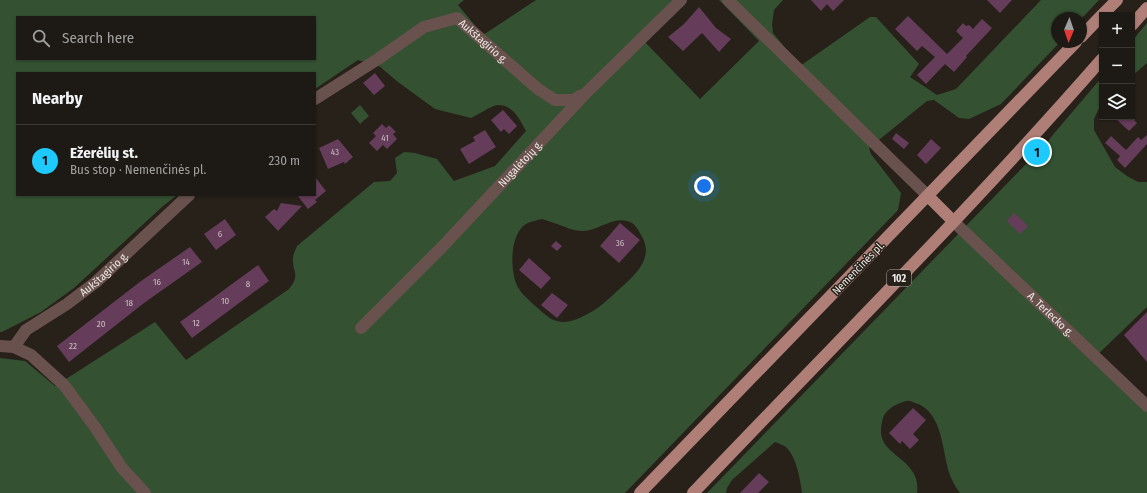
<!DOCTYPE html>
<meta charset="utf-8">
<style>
:root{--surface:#1d1914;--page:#25221d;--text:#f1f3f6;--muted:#a0a0a0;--line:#3b3834;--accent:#1dc9fd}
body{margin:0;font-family:"Fira Sans Condensed",sans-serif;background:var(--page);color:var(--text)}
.controls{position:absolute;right:12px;top:12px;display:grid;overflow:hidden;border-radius:0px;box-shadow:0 1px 3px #0004}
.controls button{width:36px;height:36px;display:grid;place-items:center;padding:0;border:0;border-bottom:1px solid var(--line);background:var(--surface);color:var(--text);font:20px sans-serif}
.compass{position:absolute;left:1051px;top:12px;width:36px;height:36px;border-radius:50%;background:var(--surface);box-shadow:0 1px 3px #0004;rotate:182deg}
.you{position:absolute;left:704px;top:186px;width:14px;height:14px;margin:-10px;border:3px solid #fff;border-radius:50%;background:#1a73e8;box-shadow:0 0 0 6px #1a73e833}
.badge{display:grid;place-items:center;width:26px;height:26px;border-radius:50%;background:var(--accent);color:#111;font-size:13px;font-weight:700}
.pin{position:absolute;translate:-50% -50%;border:2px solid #fff;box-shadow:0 1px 4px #0006}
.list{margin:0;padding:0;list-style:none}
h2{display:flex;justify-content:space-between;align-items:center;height:52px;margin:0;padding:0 16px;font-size:17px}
h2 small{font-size:13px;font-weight:400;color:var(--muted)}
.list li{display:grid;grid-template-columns:26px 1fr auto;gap:12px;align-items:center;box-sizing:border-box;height:72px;padding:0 16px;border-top:1px solid var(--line)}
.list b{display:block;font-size:15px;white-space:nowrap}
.list p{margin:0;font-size:13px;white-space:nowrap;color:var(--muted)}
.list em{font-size:13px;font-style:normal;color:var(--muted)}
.icon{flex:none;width:22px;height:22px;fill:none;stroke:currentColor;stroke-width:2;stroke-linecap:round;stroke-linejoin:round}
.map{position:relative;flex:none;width:1147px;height:493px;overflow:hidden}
.search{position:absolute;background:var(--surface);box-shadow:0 1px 3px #0004;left:16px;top:16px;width:300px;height:44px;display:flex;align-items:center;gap:10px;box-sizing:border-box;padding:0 14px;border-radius:0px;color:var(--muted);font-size:15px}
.panel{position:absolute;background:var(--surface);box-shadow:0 1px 3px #0004;left:16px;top:72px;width:300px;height:124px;border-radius:0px}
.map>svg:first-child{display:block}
</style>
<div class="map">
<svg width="1147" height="493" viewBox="0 0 1147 493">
<rect width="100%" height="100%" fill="#27211a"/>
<path fill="#345132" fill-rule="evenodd" d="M0 0H464L458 5 483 35 536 0H687L644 41 700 99 759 41 719 0H783L774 10 772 24 773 33 800 66 870 17H876L919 64 910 77 937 95 956 89 1041 0H1099L1081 19V18H1057V42H1060L1001 104 969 119 959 118 934 100 927 101 869 148 871 154 901 193 898 210 625 493H0V358L25 361 55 386 155 322 186 360 289 289C301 274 292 273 293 258 293 254 296 249 297 246L374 182 390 181 397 173 395 158 404 152 415 153 437 159 454 181 495 166 526 131C520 120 513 104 497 105 491 106 478 115 471 118L435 109 398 82 379 66 358 60 315 89V73H17V195H177L163 206 74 288 41 312 2 332H0ZM17 17H315V59H17ZM542 219C547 221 552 222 557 224 567 227 571 231 583 231 598 231 611 217 627 221 634 222 638 229 641 235 657 260 630 279 614 294 607 300 600 307 593 311 584 316 572 323 561 322 558 321 552 320 550 318 545 315 521 294 519 289 509 274 509 231 528 223 532 221 538 220 542 219Z
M1147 23V63L1132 76V41Z
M1102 77V102L1094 119V130L1115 167 1127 176 1138 182H1147V307L1093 359 1147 411V493H960C954 485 949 475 947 465 942 444 940 410 915 403 913 402 909 400 907 401 904 401 901 403 898 404 892 406 885 412 883 418 882 422 881 426 881 430 879 456 922 459 917 493H802C800 479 797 459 787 448 784 445 779 444 775 442L732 480 727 488 726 493H707L1027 163 1040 154 1051 137Z
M360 105 369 116 360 124 351 113Z"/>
<path fill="#653c5a" d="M811 0H844L833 11 827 4 821 11Z
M987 0H1012L1000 13Z
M699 7 716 28 731 39 719 52 702 33 683 51 668 37 684 24Z
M908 16 947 54 963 38 956 31 963 23 966 26 969 25 973 29 982 19 992 28 966 56 967 57 954 72 945 64 926 84 917 75 935 57 922 46 917 51 895 29Z
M375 73 385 86 374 95 363 83Z
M503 110 517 126 509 134 504 129 501 132 491 120Z
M1114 117H1131L1137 123 1129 131Z
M382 124 386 128 389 125 396 132 393 134 397 139 387 149 383 145 377 151 369 143 376 136 373 133Z
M485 130 496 147 469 164 460 149 475 141 473 137Z
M896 133 909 143 904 149 892 139Z
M1147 135V144L1125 168 1117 160 1120 156 1105 143 1111 136 1126 150 1138 137 1141 140Z
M338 139 353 157 345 164 344 162 328 169 319 148Z
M931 139 941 148 926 164 917 155Z
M315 177 326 191 315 200 317 202 308 209 297 195H315Z
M281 203 302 206 278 231 265 217 274 209 277 211Z
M1014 213 1028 226 1020 234 1007 221Z
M225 219 236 235 216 250 204 234Z
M620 223 640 240 619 263 600 246Z
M556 241 562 246 557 251 551 246Z
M190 247 202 262 144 303 69 362 57 346 141 281Z
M529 258 551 278 541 289 519 270Z
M258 265 269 281 192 338 180 322Z
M552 293 568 305 557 318 541 305Z
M1147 312V362L1124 335Z
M913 408 926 420 913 434 919 440 910 449 902 441 900 444 889 433Z
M759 473 769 482 758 493H740Z"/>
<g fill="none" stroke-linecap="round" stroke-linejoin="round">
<g stroke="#69514d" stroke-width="12">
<path d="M728 0 928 196"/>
<path id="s1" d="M315 99 378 59 424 27 457 18 538 89 555 100H573L582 95"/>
<path id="s2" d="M953 221 1147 406"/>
<path id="s3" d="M361 328 443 246 587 92 681 0"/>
<path d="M0 346 14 347 31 355 64 385 95 427 122 468 145 493"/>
<path id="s4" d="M14 347 26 330 67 304 96 282 189 195"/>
</g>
<path stroke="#af7f77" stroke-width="12" d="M1102 15 1117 0
M1132 25 1147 8
M1081 37 1102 15
M928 196 953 221
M640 493 1076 42
M693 493C830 349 971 209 1102 59"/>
</g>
<g text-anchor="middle" stroke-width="3" stroke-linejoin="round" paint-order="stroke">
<g font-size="9" fill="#cbbec2">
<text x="385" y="141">41</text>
<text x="335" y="155">43</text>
<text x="220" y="237">6</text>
<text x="620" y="246">36</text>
<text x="186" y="265">14</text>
<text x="157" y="285">16</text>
<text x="248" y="287">8</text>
<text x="225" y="304">10</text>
<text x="129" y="306">18</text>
<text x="196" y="326">12</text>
<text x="101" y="327">20</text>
<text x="73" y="349">22</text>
</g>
<rect fill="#27211a" stroke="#b2ada7" stroke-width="1" x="887" y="270" width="24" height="16" rx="3"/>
<g font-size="10" font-weight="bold" fill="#ede9e4">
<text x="899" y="282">102</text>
</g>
<g font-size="11" fill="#ede9e4" stroke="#27211a">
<text dy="4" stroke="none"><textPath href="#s1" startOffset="200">Aukštagirio g.</textPath></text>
<text dy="4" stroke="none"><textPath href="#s3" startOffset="229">Nugalėtojų g.</textPath></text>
<text transform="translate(858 268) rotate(-46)" y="4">Nemenčinės pl.</text>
<text dy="4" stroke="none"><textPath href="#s4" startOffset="117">Aukštagirio g.</textPath></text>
<text dy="4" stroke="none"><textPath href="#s2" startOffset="135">A. Terlecko g.</textPath></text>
</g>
</g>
</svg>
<div class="controls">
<button>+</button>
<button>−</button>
<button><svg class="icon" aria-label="layers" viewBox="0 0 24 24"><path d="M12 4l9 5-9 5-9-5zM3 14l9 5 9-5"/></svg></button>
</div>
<svg class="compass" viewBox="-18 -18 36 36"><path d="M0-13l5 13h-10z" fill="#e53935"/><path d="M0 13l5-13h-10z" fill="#a0a0a0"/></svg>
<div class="you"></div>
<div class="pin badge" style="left:1037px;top:152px">1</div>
<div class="search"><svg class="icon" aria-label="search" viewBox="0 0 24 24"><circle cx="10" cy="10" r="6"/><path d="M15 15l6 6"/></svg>Search here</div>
<section class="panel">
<h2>Nearby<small></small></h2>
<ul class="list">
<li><span class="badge">1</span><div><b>Ežerėlių st.</b><p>Bus stop · Nemenčinės pl.</p></div><em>230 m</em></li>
</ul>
</section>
</div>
